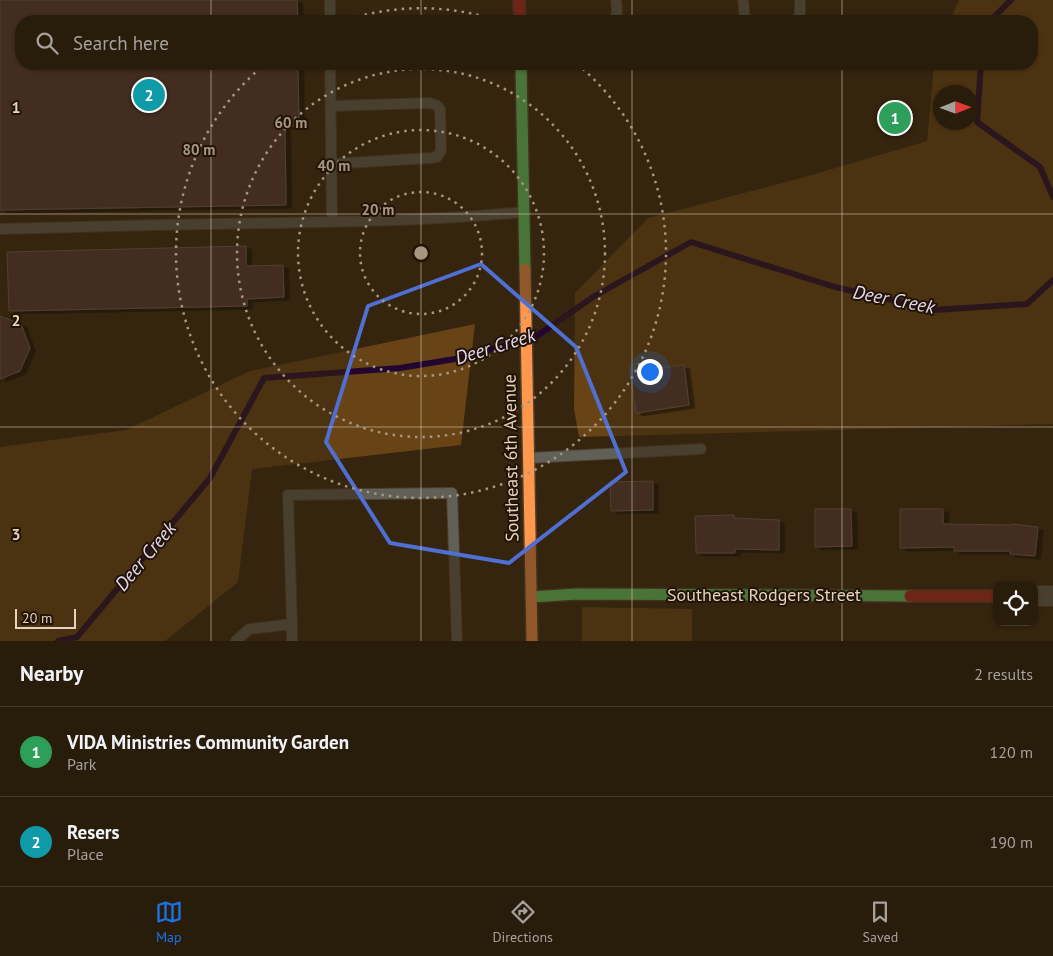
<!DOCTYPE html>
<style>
:root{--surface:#281c0b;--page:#342919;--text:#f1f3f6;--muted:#a5a19d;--line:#443a2c;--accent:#1a73e8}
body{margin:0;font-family:"PT Sans",sans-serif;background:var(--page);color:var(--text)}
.controls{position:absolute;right:15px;bottom:15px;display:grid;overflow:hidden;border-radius:10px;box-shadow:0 1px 4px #0004}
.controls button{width:45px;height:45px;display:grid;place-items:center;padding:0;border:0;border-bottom:1px solid var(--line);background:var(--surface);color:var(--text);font:25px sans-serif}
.compass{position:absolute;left:933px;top:85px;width:45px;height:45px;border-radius:50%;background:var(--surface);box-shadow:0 1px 4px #0004;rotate:89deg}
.scale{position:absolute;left:15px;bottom:12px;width:61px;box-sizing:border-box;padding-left:5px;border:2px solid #e5d3bf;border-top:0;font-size:14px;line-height:18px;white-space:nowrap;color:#e5d3bf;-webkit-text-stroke:4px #211406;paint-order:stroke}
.you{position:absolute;left:649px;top:371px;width:18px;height:18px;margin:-12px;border:4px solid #fff;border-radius:50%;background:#1a73e8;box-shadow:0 0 0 8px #1a73e833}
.badge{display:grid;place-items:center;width:32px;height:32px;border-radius:50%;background:var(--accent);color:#fff;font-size:16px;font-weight:700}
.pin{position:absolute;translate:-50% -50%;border:2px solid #fff;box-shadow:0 1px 5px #0006}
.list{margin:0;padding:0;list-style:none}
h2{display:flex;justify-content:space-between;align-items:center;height:65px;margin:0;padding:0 20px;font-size:21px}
h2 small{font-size:16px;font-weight:400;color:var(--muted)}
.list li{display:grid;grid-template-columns:32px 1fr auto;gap:15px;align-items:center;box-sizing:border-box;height:90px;padding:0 20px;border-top:1px solid var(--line)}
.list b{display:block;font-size:19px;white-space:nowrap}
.list p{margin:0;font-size:16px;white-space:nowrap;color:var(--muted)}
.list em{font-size:16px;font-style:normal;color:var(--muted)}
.icon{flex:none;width:28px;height:28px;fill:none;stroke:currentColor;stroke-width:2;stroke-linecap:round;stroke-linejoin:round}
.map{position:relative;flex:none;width:1053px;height:641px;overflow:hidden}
.search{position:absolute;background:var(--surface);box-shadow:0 1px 4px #0004;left:15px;right:15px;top:15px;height:55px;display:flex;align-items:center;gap:12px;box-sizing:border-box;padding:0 18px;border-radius:20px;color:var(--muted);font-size:19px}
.sheet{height:245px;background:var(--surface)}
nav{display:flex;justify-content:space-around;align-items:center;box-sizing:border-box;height:70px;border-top:1px solid var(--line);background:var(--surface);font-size:14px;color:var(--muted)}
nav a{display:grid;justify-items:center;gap:2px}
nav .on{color:var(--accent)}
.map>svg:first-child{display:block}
</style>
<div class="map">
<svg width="1053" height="641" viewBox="0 0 1053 641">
<defs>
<filter id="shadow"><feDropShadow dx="5.5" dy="3" stdDeviation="0" flood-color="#0009"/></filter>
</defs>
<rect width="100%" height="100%" fill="#35250f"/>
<path fill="#674316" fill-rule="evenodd" d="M959 0H1053V424L579 437 574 409 575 293 648 218 805 177 927 141 934 64H1032V21H950ZM940 92H970V122H940Z
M475 324 461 445 252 469 238 582 165 641H0V447L126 430 250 371Z
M582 607 692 609V641H582Z"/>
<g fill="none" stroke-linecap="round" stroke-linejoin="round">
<path stroke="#22062f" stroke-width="6" d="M990 21 1011 0
M981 64 977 122 1040 167 1053 197
M534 338 593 297 691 242 835 287 935 310 1027 304 1053 280
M58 641 77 637 210 478 264 378 400 368 455 359 519 342"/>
</g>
<path fill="#563936" stroke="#726058" filter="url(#shadow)" d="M0 0H297L298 21H21V64H298L299 126H285L286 205 0 210Z
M246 246V266L283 265 284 297 247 299V306L9 311 7 252Z
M0 316 21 324 30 348 20 371 0 379Z
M684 365 689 405 636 413 630 372Z
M653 481V510L611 511 610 482Z
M815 509H851L852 546 815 547Z
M900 509H943V524L1012 525V524L1038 527 1035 556 1010 554V551H954V547L900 548Z
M734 515V518L779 520V550L735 549V553H696L695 516Z"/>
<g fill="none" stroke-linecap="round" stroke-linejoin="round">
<g stroke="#4e402f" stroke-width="12">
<path id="lane" d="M330 0V21
M743 0 745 20 747 21
M615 21 617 11 616 0
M797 21 800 13V0
M330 64 332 222
M331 106 429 103 436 105 440 109 441 151 437 157 431 158 331 164
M0 229C92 226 185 224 277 223 359 221 442 220 523 212
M529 458 701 449
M292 624V641
M236 641 249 629 292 624 288 495 452 493 457 641"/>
</g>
<g stroke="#4e402f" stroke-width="22">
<path id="street" d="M1034 596H1053"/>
</g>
<g stroke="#4e402f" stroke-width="14">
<path id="fast" d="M521 64 525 269
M531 597 577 594 910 596"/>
</g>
<g stroke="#4e402f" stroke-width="14">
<path id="slow" d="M525 269 532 641"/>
</g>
<g stroke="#4e402f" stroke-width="14">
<path id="jam" d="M519 0 520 21
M910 596H997"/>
</g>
<use href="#lane" stroke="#606057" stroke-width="10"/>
<use href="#street" stroke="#606057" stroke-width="20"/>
<use href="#fast" stroke="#63d668" stroke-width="11"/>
<use href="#slow" stroke="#ff974d" stroke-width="11"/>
<use href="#jam" stroke="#b3261e" stroke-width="11"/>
</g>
<path d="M0 0H1053V641H0ZM481 264 576 347 626 472 509 563 390 543 326 442 368 306Z" fill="#35250f" fill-opacity=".55" fill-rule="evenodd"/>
<path fill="none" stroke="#4f6fd2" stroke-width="4" stroke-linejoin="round" d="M481 264 576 347 626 472 509 563 390 543 326 442 368 306Z"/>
<path fill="none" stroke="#e5d3bf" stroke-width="1" stroke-opacity="0.55" d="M211 0V21M421 0V21M632 0V21M842 0V21M211 64V641M421 64V641M632 64V641M842 64V641M0 214H1053M0 427H1053"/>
<g fill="none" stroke="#a79681" stroke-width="2.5" stroke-dasharray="2.5 5">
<circle cx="421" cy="253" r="61"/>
<circle cx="421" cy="253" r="123"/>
<circle cx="421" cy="253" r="184"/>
<path d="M343 21A245 245 0 0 1 499 21M577 64A245 245 0 1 1 265 64"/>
</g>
<g text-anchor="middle" stroke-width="4" stroke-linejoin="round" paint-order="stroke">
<g font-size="18" fill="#e5d3bf" stroke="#211406">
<text transform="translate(511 458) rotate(-91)" y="6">Southeast 6th Avenue</text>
<text x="764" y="601">Southeast Rodgers Street</text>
</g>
<g font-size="19" font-style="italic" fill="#e5d8f0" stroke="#211406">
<text transform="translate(894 299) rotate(11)" y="7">Deer Creek</text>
<text transform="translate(495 346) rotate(-17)" y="7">Deer Creek</text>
<text transform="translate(145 556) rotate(-50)" y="7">Deer Creek</text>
</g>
</g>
<g font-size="16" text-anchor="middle" font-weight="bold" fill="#e5d3bf" stroke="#211406" stroke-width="4" stroke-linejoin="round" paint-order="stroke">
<text x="16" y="113">1</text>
<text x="16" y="326">2</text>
<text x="16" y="540">3</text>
</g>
<circle cx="421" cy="253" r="8" fill="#a79681" stroke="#211406" stroke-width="2.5"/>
<g font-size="15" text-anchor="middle" font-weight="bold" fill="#a79681" stroke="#211406" stroke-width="4" stroke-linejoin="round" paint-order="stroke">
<text x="291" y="128">60 m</text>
<text x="199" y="155">80 m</text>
<text x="334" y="171">40 m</text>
<text x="378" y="215">20 m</text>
</g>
</svg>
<div class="controls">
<button><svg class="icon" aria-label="locate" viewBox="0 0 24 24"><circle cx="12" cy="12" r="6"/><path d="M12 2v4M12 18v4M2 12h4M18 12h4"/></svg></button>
</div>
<svg class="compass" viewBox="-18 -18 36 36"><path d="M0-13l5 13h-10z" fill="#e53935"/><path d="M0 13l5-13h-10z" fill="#a5a19d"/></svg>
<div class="scale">20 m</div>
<div class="you"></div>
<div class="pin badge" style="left:895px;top:118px;background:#2e9e5b">1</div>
<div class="pin badge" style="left:149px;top:95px;background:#0f9aa8">2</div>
<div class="search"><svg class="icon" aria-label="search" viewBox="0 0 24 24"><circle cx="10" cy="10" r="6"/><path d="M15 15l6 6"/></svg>Search here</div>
</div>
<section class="sheet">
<h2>Nearby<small>2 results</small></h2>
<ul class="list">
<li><span class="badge" style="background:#2e9e5b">1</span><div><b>VIDA Ministries Community Garden</b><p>Park</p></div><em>120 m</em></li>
<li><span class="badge" style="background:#0f9aa8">2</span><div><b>Resers</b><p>Place</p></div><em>190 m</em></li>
</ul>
</section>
<nav>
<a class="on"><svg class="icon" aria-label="map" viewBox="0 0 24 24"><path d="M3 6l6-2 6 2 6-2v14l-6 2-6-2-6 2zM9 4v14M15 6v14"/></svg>Map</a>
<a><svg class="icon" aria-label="directions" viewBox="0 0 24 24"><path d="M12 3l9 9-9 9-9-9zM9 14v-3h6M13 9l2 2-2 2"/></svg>Directions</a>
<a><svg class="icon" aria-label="saved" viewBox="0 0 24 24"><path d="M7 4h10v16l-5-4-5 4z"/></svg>Saved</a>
</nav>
